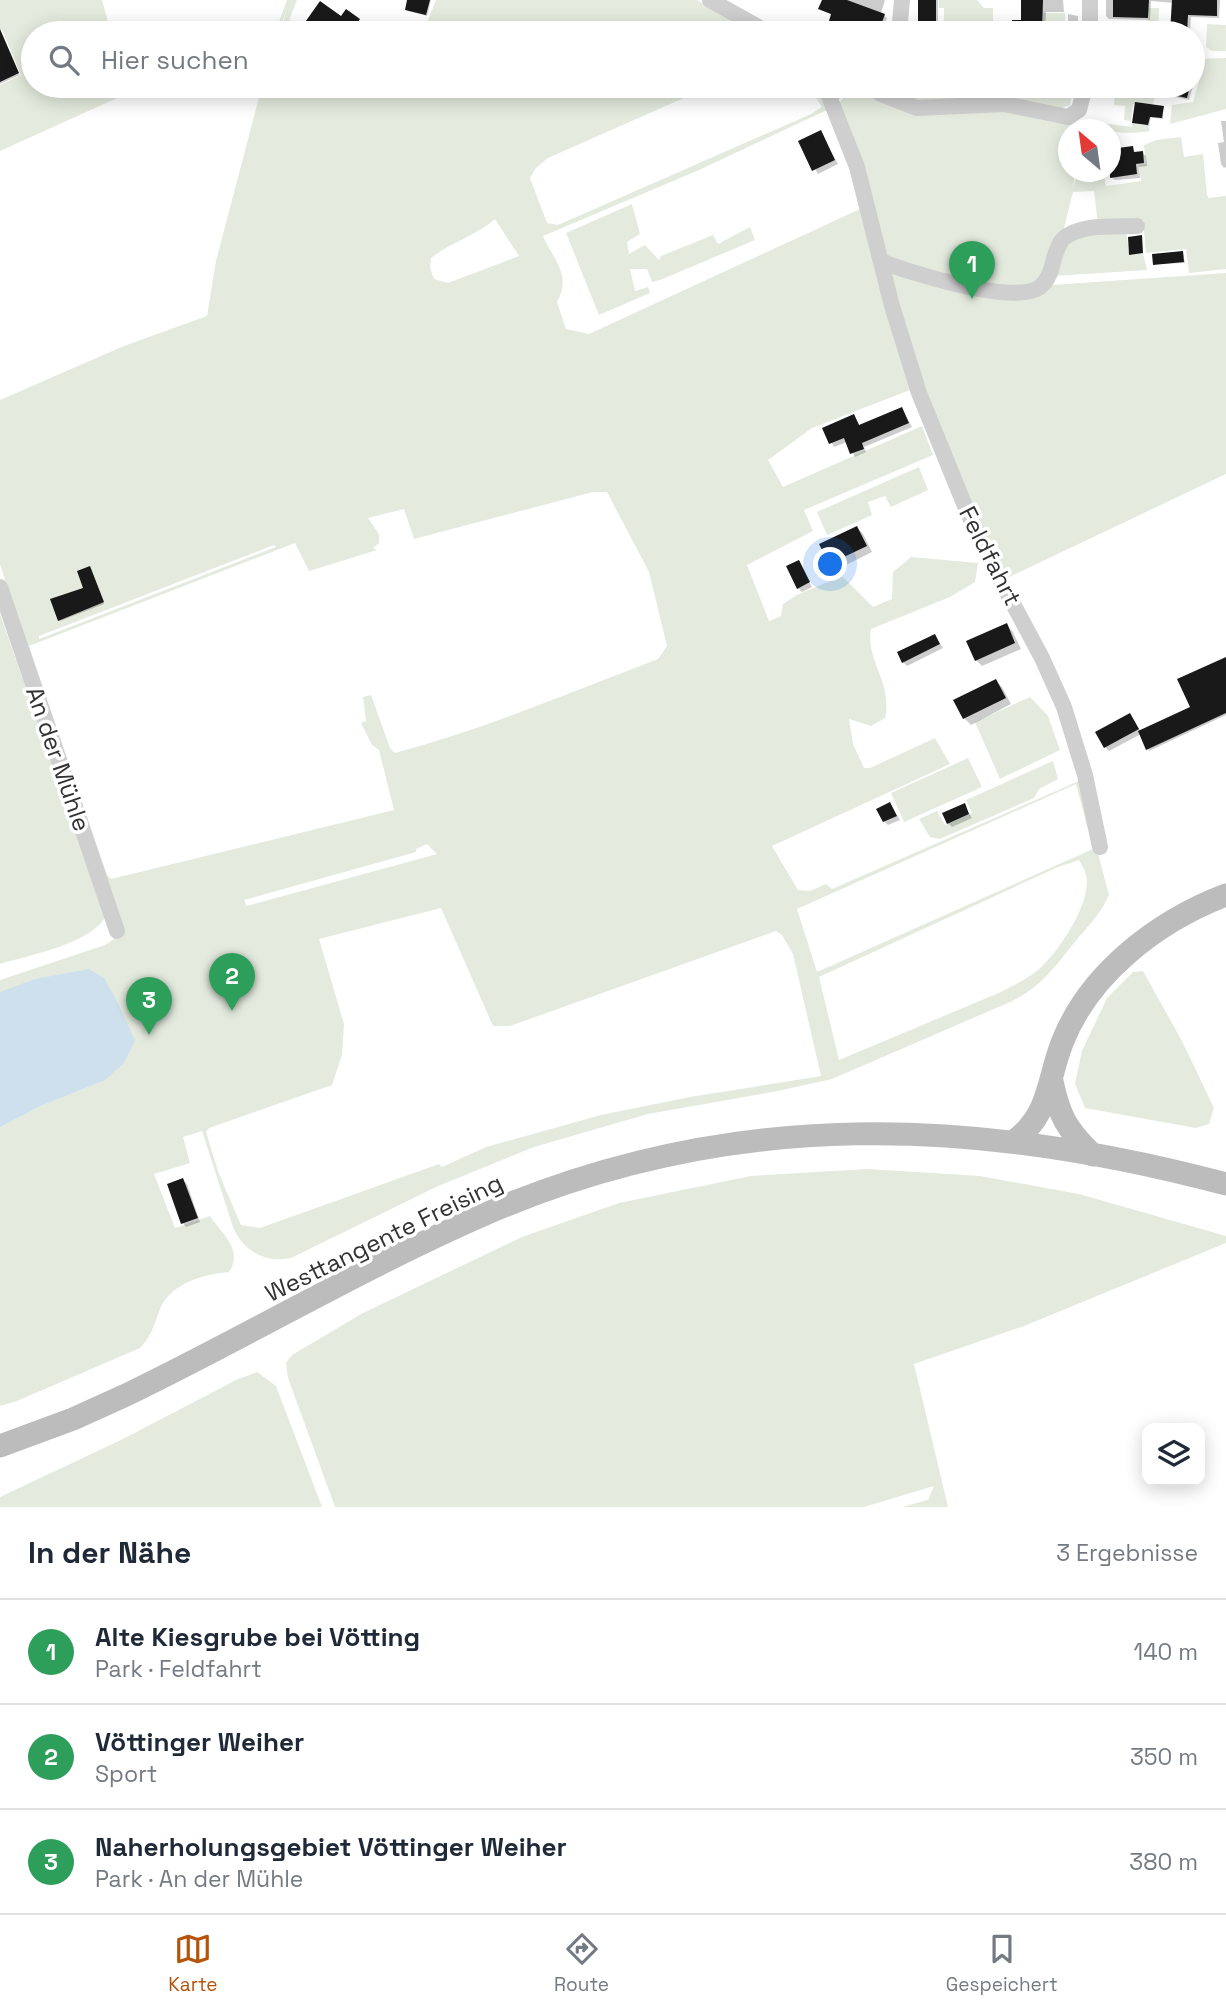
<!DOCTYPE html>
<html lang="de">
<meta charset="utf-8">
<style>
:root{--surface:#fff;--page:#f2f2f3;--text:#1f2937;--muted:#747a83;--line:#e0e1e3;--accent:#b45309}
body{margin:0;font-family:"Space Grotesk",sans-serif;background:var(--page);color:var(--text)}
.controls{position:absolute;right:21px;bottom:21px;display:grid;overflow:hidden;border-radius:14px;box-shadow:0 4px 18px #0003}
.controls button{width:63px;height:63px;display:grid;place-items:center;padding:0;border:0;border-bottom:2px solid var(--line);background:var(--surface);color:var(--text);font:35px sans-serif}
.compass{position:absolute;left:1058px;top:119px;width:63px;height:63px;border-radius:50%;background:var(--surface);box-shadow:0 4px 18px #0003;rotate:331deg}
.you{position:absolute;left:831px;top:565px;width:24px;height:24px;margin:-18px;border:5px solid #fff;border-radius:50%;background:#1a73e8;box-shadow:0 0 0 10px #1a73e833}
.badge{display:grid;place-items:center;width:46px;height:46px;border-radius:50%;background:var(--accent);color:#fff;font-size:23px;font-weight:700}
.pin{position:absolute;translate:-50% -58px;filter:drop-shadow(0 2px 4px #0008)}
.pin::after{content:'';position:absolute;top:37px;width:24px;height:21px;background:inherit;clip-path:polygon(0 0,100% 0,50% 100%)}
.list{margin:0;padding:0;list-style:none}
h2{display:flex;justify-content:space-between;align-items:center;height:91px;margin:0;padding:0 28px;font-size:30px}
h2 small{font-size:23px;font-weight:400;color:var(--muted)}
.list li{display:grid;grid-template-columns:46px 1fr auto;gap:21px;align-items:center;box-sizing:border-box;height:105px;padding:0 28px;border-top:2px solid var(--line)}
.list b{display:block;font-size:26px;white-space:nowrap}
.list p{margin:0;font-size:23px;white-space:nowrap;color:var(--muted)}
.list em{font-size:23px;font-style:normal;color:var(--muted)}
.icon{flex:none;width:38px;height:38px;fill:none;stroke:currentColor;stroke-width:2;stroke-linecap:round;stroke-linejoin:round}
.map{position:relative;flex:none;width:1226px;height:1507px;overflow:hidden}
.search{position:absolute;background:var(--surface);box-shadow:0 4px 18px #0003;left:21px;right:21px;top:21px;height:77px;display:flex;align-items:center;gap:18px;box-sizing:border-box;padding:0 24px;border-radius:38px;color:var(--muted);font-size:26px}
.sheet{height:406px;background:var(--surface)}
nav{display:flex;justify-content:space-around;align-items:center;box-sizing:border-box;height:98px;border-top:2px solid var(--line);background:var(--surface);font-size:19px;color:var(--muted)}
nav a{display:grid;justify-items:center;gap:4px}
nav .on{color:var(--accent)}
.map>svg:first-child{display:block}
</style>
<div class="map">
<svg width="1226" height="1507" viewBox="0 0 1226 1507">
<rect width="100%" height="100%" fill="#fff"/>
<path fill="#e4ebde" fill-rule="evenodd" d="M0 0H102L111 33H33V86H128L126 94 0 151V85L21 75 2 30H0Z
M287 0H297L289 20 308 33H281L286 11 278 33H275Z
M436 0H697L760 33H423Z
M939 0H977L984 8H993V28H978V33H944V8H939Z
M1149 8H1159L1158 33H1098L1099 25H1109L1111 22H1145L1149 19Z
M1043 13H1065V25H1076V29L1051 31 1043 29Z
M1207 24 1226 25V51H1212L1206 47Z
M1226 58V109L1170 124 1172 105 1193 102 1202 71 1193 68V59Z
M262 86H295L311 96 336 86H711L548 158 536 168 530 178 547 223 558 225 811 114 822 107 808 86H820L829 109 699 170 543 236C554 261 572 275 557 302L566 329 589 334 860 209 910 390 812 428 768 460 783 487 922 426 933 455 804 510 813 531 747 565 769 621 781 616 783 604 797 595 837 578 843 577 873 607 892 599 893 572 911 557 978 563 975 582 950 597 871 629C865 659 893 683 885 718L871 726 849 719 853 744 864 768H870L935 738 950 764 772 846 798 890 810 891 826 884 832 889 1079 781 1109 895C1101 914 1087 927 1074 943 1054 968 1039 989 1010 1002L832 1079 778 1091 648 1114 534 1147 436 1187 291 1258C265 1263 243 1251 233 1227L202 1131 183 1137 190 1163 154 1174 175 1228 210 1216C221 1233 244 1250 229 1272 204 1274 171 1283 160 1309 154 1324 152 1336 140 1348L17 1401 0 1406V980L105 945 117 937 0 564V400L124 346 207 316 216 261ZM495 219 519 256 448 283 434 279 430 268 431 258C451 242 476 236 495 219ZM593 492H607L649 572 667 646 658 659C571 692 485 729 395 753L390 748 371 695 363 697 366 721 361 723 372 745 379 750 394 810 111 879 107 875 29 646 295 543 309 571 377 550 373 548 379 543V534L368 518 404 509 414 539ZM274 545 276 547 39 639V636ZM1076 784 1093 849 817 972 797 909ZM427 844 437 854 247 906 244 900 416 852V849ZM1079 860C1081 864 1085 870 1086 875 1093 901 1058 953 1038 970 1027 979 1014 985 1001 992L839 1060 819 977 1058 867ZM441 908 493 1026H510L776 931 782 935 793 954 821 1076 690 1097 601 1115 486 1147 442 1167 439 1164 260 1228 241 1225 219 1174 206 1132 209 1128 332 1085 342 1055 344 1024 319 939Z
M862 86H1070V92H1027L1030 94 1072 95 1070 105 1057 110 1081 125V129L1068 130V172H1075L1073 188 1078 172H1107L1104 173 1106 186 1141 181 1139 165 1146 164 1144 145 1156 140 1181 137 1184 157 1203 154 1207 195 1209 198 1226 196V269L1189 273 1186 249 1146 253 1143 220 1098 225 1094 191 1073 192 1061 240 1077 234 1126 230 1129 254 1143 253 1147 270 1053 276 1052 285 1226 273V474L1005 579 918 380 837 105 846 95Z
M1144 86H1156L1154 101 1151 106 1133 104 1131 121 1124 120 1125 106 1114 105 1115 95 1138 98 1139 92H1143Z
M1086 121 1132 127V123L1148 125 1150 131C1131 135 1103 132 1086 125Z
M632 204 640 234 627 242 629 254 645 245 659 260 661 256 713 235 718 244 750 227 755 240 660 280 652 282 647 269H630L635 291 648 287 650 293 599 315 566 233Z
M919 467 928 490 891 507 885 496 868 502 872 515 827 535 817 512Z
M0 614 106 916C91 944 29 955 0 964Z
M1030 697 1048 716 1060 750 1000 779 975 722Z
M968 758 982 787 904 822 891 793Z
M1053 761 1058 779 1039 789 1034 798 940 839 930 837 919 819 937 811 945 825 972 813 966 800Z
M1143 971 1182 1041 1214 1108 1209 1124 1196 1128 1085 1108 1075 1084 1082 1051 1107 998 1133 972Z
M867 1169 980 1176 1079 1194 1226 1236V1243L1024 1326 914 1364 948 1507H902L928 1500 934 1486 864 1507H335L288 1378 286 1363 292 1355 363 1313 522 1237 619 1203 751 1176Z
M257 1372 276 1386 322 1507H0V1497L123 1439 236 1380Z"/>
<path fill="#cee0ed" d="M89 969 104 978 117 1001 135 1041 124 1063 105 1080 40 1106 0 1127V992L35 979Z"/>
<path fill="#0003" d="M409 0H431L427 16 408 11Z
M824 0H885L881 13 887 18 882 33H842L831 30 829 27 833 15 820 9Z
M920 0H938V28H942L944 33H920Z
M1023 0H1063L1064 12H1046L1045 33H1014V22H1022Z
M1106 0H1220L1219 18 1191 17 1190 33H1172L1174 3 1151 1 1150 20 1109 19 1106 16Z
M1068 14 1078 16V25L1068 23Z
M342 18 359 20 363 24 357 33H310L307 31Z
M0 39 4 40 19 75 0 84Z
M1193 44 1197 47 1193 85Z
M1110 86H1148L1147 96 1113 92Z
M1170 86H1193L1189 100 1171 96 1169 93Z
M1163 108V119L1151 117 1149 126 1134 122Z
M1221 121H1226V167L1224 168 1221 164 1218 143 1224 142Z
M820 132 838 164 818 174 800 142Z
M1132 148 1136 154 1142 153 1146 156 1147 166 1139 167 1140 178 1115 180 1111 177Z
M1183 253 1185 263 1155 264Z
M902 409 912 427 864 447 866 452 855 457 847 442 834 447 824 429 854 416 860 427Z
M857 528 863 534 872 552 836 570 830 563Z
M798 562 812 587 802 592 798 588Z
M91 569 104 604 60 621 59 620 85 589Z
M1007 625 1013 632 1021 649 982 666 976 660Z
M935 636 943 648 907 666 903 662Z
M1226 659V715L1149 751 1141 734 1109 751 1105 747 1130 715 1141 732 1192 707Z
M996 681 1002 687 1011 704 971 725 964 718Z
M890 804 900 820 888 825 884 821Z
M964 805 972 818 952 827 948 823Z
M183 1180 187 1184 200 1222 186 1227 183 1223Z"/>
<path fill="#191919" d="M407 0H430L426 15 405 10Z
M822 0H847L885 14 881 25 889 27V33H843L827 28 831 14 818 9Z
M918 0H936V33H923V26L918 25Z
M1021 0H1043L1042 33H1012V20H1021Z
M1113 0H1149L1148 18 1113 17Z
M1172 0H1217V16L1188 15 1187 33H1170Z
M320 1 341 16 346 9 360 19 350 33H309L301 28Z
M0 29 19 73 0 82Z
M1153 86H1190L1187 98 1152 91Z
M1135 102 1164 106 1162 118 1150 117 1148 125 1132 123Z
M821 130 835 160 812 171 798 141Z
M1133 146 1134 152 1143 151 1144 163 1136 164 1137 174 1110 178V149Z
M1142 235 1143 253 1129 255 1128 237Z
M1183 251 1184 262 1153 265 1152 254Z
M902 407 909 423 862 443 864 449 850 454 844 438 829 444 822 428 854 414 859 425Z
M857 526 867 546 829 564 819 544Z
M799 560 810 582 797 589 786 566Z
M90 566 104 602 58 621 50 599 83 588 77 571Z
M1007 623 1015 643 975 661 966 641Z
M935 634 940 644 902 663 897 652Z
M1226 657V713L1146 750 1138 731 1190 707 1177 679Z
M996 679 1006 698 963 719 953 700Z
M1130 713 1139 729 1104 748 1095 732Z
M890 802 897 816 883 822 876 809Z
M965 803 969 814 947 824 942 813Z
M183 1178 198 1218 181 1224 167 1184Z"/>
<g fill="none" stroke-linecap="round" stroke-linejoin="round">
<path stroke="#cfcfcf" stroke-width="16" d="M710 0 769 33
M899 33 902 0
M1090 33V0
M825 86 857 167 892 306 919 393 967 511 996 572 1042 658 1064 707 1085 775 1100 847
M870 86 881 94 917 108 1004 104 1068 117 1079 110 1085 86
M829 94 851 86
M883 262C911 273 1016 306 1040 287 1049 280 1052 268 1054 258 1056 252 1059 243 1063 239 1080 223 1116 227 1137 226
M0 587 117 931"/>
<path stroke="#bcbcbc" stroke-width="23" d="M1052 1081C1059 1116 1067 1130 1093 1155
M1013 1142C1050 1115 1047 1082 1062 1043 1089 973 1158 921 1226 895
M0 1446 73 1419 126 1395C248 1336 365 1266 490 1212 733 1108 975 1117 1226 1184"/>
</g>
<g text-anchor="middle" stroke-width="7" stroke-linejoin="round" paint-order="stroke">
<g font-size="24" fill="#323232" stroke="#fff">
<text transform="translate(990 556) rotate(63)" y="8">Feldfahrt</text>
<text transform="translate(58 759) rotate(71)" y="8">An der Mühle</text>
<text transform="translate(384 1238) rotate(-26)" y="8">Westtangente Freising</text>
</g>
</g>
</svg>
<div class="controls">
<button><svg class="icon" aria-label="layers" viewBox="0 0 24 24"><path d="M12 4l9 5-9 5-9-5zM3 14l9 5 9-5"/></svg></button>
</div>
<svg class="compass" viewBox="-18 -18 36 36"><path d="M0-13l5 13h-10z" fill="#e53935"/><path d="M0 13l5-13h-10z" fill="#747a83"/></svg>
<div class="you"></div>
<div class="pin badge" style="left:972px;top:299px;background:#2e9e5b">1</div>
<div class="pin badge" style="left:232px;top:1011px;background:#2e9e5b">2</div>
<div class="pin badge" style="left:149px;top:1035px;background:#2e9e5b">3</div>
<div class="search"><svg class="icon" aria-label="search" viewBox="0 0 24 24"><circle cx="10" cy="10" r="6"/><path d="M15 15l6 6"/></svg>Hier suchen</div>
</div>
<section class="sheet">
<h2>In der Nähe<small>3 Ergebnisse</small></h2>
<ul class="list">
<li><span class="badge" style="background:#2e9e5b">1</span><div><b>Alte Kiesgrube bei Vötting</b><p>Park · Feldfahrt</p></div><em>140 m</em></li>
<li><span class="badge" style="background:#2e9e5b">2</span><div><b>Vöttinger Weiher</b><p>Sport</p></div><em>350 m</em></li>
<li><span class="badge" style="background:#2e9e5b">3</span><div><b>Naherholungsgebiet Vöttinger Weiher</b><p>Park · An der Mühle</p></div><em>380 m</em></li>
</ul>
</section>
<nav>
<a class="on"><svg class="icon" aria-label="map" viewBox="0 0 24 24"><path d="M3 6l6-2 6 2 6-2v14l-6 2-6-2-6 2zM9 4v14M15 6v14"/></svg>Karte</a>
<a><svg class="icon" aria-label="directions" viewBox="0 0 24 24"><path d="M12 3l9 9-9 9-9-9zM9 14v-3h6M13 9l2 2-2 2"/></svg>Route</a>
<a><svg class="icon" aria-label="saved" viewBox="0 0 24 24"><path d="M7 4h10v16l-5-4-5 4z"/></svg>Gespeichert</a>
</nav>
